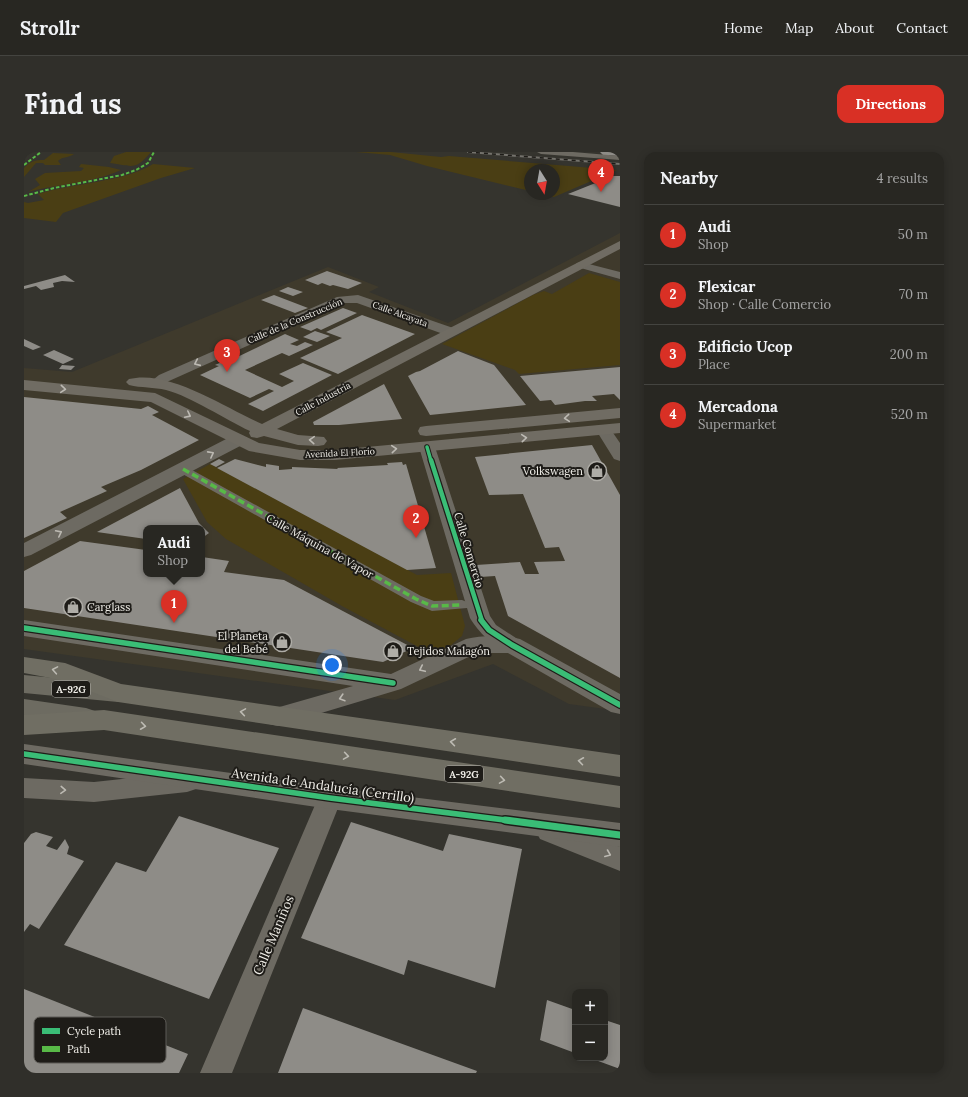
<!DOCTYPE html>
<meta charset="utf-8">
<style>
:root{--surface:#282722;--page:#302f2a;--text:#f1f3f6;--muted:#a5a5a5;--line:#444440;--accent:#d93025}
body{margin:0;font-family:Lora,serif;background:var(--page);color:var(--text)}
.controls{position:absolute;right:12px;bottom:12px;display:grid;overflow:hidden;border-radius:8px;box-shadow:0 2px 10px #0003}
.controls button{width:36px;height:36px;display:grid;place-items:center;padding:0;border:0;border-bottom:1px solid var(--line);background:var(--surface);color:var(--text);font:20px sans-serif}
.compass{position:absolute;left:500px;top:12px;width:36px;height:36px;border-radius:50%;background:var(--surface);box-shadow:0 2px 10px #0003;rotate:169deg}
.you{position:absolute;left:308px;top:513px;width:14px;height:14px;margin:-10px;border:3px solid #fff;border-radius:50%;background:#1a73e8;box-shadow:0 0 0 6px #1a73e833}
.badge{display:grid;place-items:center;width:26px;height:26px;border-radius:50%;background:var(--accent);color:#fff;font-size:13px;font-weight:700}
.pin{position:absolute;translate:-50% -33px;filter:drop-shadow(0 1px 2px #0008)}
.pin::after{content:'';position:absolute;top:21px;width:14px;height:12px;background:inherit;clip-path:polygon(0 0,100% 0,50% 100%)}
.popup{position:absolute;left:119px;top:373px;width:62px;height:52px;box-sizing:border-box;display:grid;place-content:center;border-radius:8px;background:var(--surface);filter:drop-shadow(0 1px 3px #0005);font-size:13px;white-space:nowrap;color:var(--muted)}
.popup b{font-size:15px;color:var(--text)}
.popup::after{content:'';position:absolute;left:50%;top:100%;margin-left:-8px;border:8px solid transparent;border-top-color:var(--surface)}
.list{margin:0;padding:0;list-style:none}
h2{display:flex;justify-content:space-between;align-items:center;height:52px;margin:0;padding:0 16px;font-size:17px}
h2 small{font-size:13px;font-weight:400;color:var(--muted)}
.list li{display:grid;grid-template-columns:26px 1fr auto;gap:12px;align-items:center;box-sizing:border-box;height:60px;padding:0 16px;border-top:1px solid var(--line)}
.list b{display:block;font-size:15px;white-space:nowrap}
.list p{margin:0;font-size:13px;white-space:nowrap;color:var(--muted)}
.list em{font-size:13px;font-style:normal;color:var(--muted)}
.map{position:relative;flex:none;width:596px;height:921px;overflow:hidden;border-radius:12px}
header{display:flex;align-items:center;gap:24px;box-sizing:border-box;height:56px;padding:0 20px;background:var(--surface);border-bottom:1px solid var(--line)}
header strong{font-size:19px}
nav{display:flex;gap:22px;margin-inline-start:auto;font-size:14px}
.intro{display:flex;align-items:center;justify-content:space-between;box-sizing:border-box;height:96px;padding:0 24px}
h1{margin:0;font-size:28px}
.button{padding:10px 18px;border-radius:12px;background:var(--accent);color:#fff;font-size:14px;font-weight:700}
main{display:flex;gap:24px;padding:0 24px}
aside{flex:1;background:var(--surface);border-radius:12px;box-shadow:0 2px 10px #0003}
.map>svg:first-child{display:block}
</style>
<header>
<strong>Strollr</strong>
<nav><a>Home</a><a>Map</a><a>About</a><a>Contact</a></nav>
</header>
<div class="intro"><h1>Find us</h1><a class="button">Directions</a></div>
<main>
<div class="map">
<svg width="596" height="921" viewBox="0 0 596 921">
<rect width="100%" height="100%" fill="#35342e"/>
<path fill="#3f3a2c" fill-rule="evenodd" d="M596 81V559L545 552 469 512 371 548 0 497V216L48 220 304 115 355 135 345 140 424 171ZM122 376H178V422H122Z"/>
<path fill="#4a3e14" d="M102 0H127C111 19 109 14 86 11L90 4Z
M332 0H367L417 5 425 4 593 18 530 45 517 42H530V18H506V39L403 14 366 3Z
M29 1 50 2C45 6 39 4 34 9L37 13H21L19 11H12L0 25V16C6 9 11 8 20 8Z
M57 12 85 15 97 18C69 31 34 32 4 40L16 33 11 27 21 21 57 19 60 16 55 15Z
M129 12 171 16 137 26 39 61 32 70 0 66V50L4 51 20 48 14 42C48 31 101 30 129 12Z
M565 121 596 130V213L495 222 491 218 418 192 509 143 520 139 528 142Z
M186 312 393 423 427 421 441 474 438 484 427 493 410 501 404 500 318 454 202 387 183 370 159 327Z"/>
<path fill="#8e8c87" d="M576 0H596V4L579 3Z
M589 24H596V55L544 42Z
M303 119 338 131 324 137 309 133 306 134 298 131 294 133 281 128Z
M41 123 51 130 38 129 29 131 30 135 17 138 12 134 0 137V134Z
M264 135 279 140 269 144 255 139Z
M250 143 284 156 271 161 237 148Z
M319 156 333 161 297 178 293 176 287 179 276 175Z
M338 163 391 182 314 222 276 206 318 186 302 180Z
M291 179 306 184 293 190 279 185Z
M261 182 275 188 266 192 273 194 281 190 289 193 265 204 258 201 221 218 258 235 270 229 255 222 279 211 308 223 239 259 224 252 250 239 245 237 226 246 176 223 195 214 191 213 200 209 203 210Z
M0 187 17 195 9 198 0 194Z
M30 198 50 207 39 212 19 203Z
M434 199 470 213 502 253 406 263 384 224 392 220 396 219Z
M38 213 51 214 47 218 35 217Z
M596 215V248L590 242 568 244 573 249H561L531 253 527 248 516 249 496 224Z
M360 232 378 267 315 273H290L289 270Z
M0 245 117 257 124 254 135 260 128 263 175 288 117 318 77 335 83 339 36 360 43 366 0 386Z
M568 293 596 343V526L484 464 471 424 456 425 452 413 496 410 501 422H515L510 410 541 409 535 395 521 396 499 342 465 343 451 305Z
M195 307 201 310 192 315 186 312Z
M211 307 242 315V312L255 314V318L268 317V315L314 317 313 316 364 313 363 311 378 310 379 313 382 312 412 416 383 418 193 316Z
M156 336 175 371 185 381 178 386V376H122V387L73 380Z
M56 389 122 398V422H178V405L205 409 200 420 260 428 389 496 359 510 0 456V419Z
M155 664 255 696 185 847 40 793 92 710 122 720Z
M327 670 419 699 425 682 498 697 471 836 384 808 380 823 277 786Z
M12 680 29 685 22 694 33 698 41 687 45 695 43 702 60 709 15 777 6 772 0 780V691L7 682Z
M0 837 164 902 155 921H0Z
M523 848 551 858V901L516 888Z
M279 856 453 919 452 921H254Z
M581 868 596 873V917L566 906H581Z"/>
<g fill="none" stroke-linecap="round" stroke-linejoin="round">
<path fill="#6d6a62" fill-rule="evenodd" d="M159 313 397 444 410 449 438 448 443 450 445 453 443 456 408 459 387 450 155 320 153 317 155 314Z"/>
<path fill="#6d6a62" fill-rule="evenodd" d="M513 0H549L596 4V8L517 2Z
M557 110 596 120V127L553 115 551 113 553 111Z
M334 143 432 177 433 180 432 183H422L333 151H319L145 229C138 233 134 237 126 235L124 232 135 223 313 145Z
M580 273 585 275 596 291V309L590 307 572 278 575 275Z
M403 290 409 292 411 295 466 464 472 473 495 488 498 493 495 498C476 504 455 481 446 466L395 295 397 292Z
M163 620 172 623 175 630 172 637 163 640 70 650 0 646V626L70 630Z
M306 636 315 639 318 646 208 921H176L294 646 297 639Z
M525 668 596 695V719L516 687 512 679 516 671Z"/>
<path fill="#6d6a62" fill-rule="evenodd" d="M214 283 220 284 223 288 220 292 7 403 0 405V391L208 284Z
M0 468 367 522 442 487C458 483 480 483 496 487L596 542V562L587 560 484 501H453L377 537 254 574 245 572 242 565 245 558 329 534 0 484Z
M0 592 306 635 596 671V695L306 657 0 612Z"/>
<path fill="#706c63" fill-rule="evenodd" d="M596 89V97L253 277 274 283 300 285 303 289 300 293 294 294 274 293 240 284 233 286 227 285 225 281 226 279C200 267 168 245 142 238 130 235 117 236 105 233L102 230 105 227C145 217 202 256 238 272Z
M0 228 131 241 235 291 276 298H311L596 271V281L311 308H276L225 299 127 250 0 238Z
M596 256V266L402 284 396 283 394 279 396 275 402 274Z"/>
<path fill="#6d6b61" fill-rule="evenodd" d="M0 523 94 532 103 535 106 541 103 547 94 550 0 541Z
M0 547 62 556 71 559 75 566 71 573 62 576 0 565Z"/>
<path fill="#706e63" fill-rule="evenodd" d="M0 505 41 511 97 532 596 603V625L94 550 37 528 0 521Z
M80 558 596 634V656L80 578 0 583V563Z"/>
<g stroke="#74726c" stroke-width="2">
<path id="rail" d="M444 0 596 12"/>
</g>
<use href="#rail" stroke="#1e1c18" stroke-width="1.5" stroke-dasharray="4" stroke-linecap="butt"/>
<path stroke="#58b947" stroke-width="2" stroke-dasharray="3.5 2" stroke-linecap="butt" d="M0 13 17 0
M0 44 30 36 98 23 112 18 124 11 130 0"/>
<path stroke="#58b947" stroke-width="3.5" stroke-dasharray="7 3.5" stroke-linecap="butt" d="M159 317 392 447 408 454 438 453"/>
<g stroke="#1e1c18" stroke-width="5.5">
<path id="cycleway-far3" d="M403 295 407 309"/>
</g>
<g stroke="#1e1c18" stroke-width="7">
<path id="cycleway-far2" d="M407 308 458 469"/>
</g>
<g stroke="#1e1c18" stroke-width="8">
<path id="cycleway-far1" d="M457 468 465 478 488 493 596 553
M0 476 369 531
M0 602 306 646 489 669"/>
</g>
<g stroke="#1e1c18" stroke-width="10">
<path id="cycleway" d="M481 668 596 683"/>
</g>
<use href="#cycleway-far3" stroke="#3abd76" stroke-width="3.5"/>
<use href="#cycleway-far2" stroke="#3abd76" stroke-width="4.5"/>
<use href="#cycleway-far1" stroke="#3abd76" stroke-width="5.5"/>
<use href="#cycleway" stroke="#3abd76" stroke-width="7"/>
</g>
<defs><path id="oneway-chevron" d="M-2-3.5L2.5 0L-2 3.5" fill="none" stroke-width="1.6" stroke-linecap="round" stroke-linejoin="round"/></defs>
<g stroke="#bcb9b2">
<use href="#oneway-chevron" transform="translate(173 211) rotate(156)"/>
<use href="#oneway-chevron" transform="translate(187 302) rotate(-28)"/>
<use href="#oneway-chevron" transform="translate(35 381) rotate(-27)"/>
<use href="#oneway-chevron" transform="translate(398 517) rotate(155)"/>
<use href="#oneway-chevron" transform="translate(318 546) rotate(163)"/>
<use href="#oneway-chevron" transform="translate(39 638) rotate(3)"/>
<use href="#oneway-chevron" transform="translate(584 702) rotate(22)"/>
</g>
<g stroke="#bdbab3">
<use href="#oneway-chevron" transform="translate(39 237) rotate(5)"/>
<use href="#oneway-chevron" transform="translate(164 263) rotate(27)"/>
<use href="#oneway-chevron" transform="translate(543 266) rotate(175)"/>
<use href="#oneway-chevron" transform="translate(500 286) rotate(-5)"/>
<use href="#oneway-chevron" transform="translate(288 288) rotate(-176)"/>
<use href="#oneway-chevron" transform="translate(370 297) rotate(-5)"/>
</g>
<g stroke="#bdbbb3">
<use href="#oneway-chevron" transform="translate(31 518) rotate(-170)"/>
<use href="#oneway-chevron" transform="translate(219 560) rotate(-171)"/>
<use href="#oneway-chevron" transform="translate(119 574) rotate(8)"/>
<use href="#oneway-chevron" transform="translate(429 590) rotate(-172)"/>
<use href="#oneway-chevron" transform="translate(322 604) rotate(9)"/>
<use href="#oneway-chevron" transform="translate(557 609) rotate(-172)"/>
<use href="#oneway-chevron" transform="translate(478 628) rotate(9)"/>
</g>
<defs>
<g id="shop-ring" transform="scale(1)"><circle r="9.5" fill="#1e1c18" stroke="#afada7" stroke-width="1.5"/><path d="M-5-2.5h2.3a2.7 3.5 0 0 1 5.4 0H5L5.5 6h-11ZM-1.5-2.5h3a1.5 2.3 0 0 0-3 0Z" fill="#afada7"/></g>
</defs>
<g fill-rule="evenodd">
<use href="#shop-ring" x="573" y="319"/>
<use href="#shop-ring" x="49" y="455"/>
<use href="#shop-ring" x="258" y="490"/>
<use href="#shop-ring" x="369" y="499"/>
</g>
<g text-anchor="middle" stroke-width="4" stroke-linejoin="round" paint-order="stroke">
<g font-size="9" fill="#f0eee8" stroke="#1e1c18">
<text transform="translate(376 162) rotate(20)" y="3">Calle Alcayata</text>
<text transform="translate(271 169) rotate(-23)" y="3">Calle de la Construcción</text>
<text transform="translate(299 247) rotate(-28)" y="3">Calle Industria</text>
<text transform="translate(316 301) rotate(-3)" y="3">Avenida El Florío</text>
</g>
<g fill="#1e1c18" stroke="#b1afaa" stroke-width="1">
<rect x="28" y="529" width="38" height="16" rx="3"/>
<rect x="421" y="614" width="38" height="16" rx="3"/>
</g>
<g font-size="10" font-weight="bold" fill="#f0eee8">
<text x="47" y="541">A-92G</text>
<text x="440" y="626">A-92G</text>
</g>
<g font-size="11" fill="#f0eee8" stroke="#1e1c18" text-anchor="end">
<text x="559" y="323">Volkswagen</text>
<text x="63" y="459" text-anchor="start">Carglass</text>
<text x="244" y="488">El Planeta<tspan x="244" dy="13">del Bebé</tspan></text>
<text x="383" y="503" text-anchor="start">Tejidos Malagón</text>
</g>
<g font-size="11" fill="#f0eee8" stroke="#1e1c18">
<text transform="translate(296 394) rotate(29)" y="4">Calle Máquina de Vapor</text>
<text transform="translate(445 398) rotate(73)" y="4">Calle Comercio</text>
</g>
<g font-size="13" fill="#f0eee8" stroke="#1e1c18">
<text transform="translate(299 633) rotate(8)" y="5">Avenida de Andalucía (Cerrillo)</text>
<text transform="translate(249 783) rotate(-67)" y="5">Calle Maniños</text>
</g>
</g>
<rect x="10" y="865" width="132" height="46" rx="6" fill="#1e1c18" stroke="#5d5b56" stroke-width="1"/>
<rect x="18" y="876" width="18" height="6" fill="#3abd76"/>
<rect x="18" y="894" width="18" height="6" fill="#58b947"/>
<g font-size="11" fill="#f0eee8">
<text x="43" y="883">Cycle path</text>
<text x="43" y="901">Path</text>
</g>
</svg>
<div class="controls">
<button>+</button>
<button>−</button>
</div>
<svg class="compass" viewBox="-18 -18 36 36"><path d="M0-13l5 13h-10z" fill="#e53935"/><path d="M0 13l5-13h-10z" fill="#a5a5a5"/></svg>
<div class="you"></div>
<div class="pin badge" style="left:150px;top:471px">1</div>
<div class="popup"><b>Audi</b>Shop</div>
<div class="pin badge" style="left:392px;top:386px">2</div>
<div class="pin badge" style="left:203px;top:220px">3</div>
<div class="pin badge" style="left:577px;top:40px">4</div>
</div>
<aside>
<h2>Nearby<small>4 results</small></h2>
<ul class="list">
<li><span class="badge">1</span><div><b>Audi</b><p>Shop</p></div><em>50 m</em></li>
<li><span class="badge">2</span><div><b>Flexicar</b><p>Shop · Calle Comercio</p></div><em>70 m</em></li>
<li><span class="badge">3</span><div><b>Edificio Ucop</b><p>Place</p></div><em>200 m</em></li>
<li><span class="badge">4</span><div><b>Mercadona</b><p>Supermarket</p></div><em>520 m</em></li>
</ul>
</aside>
</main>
